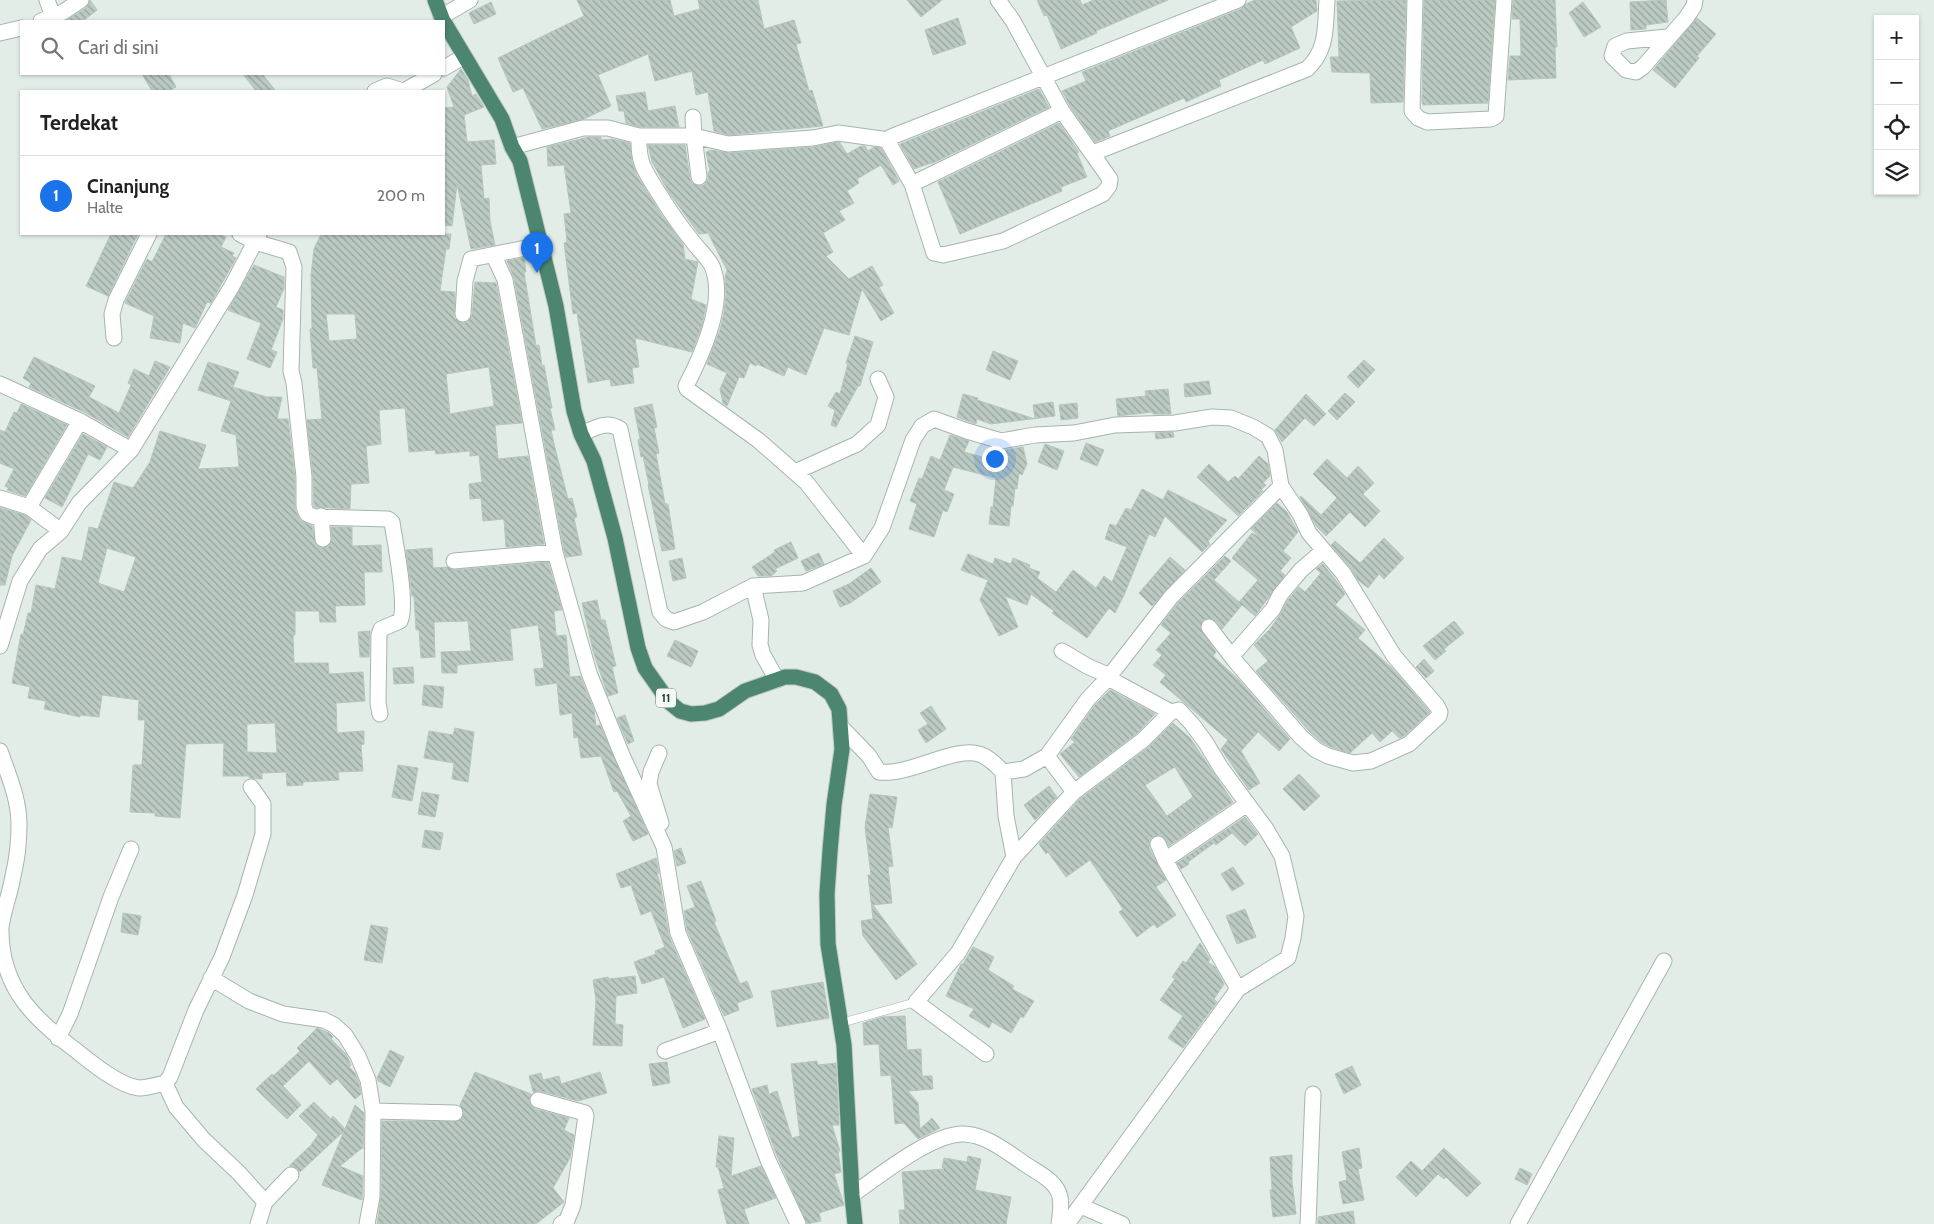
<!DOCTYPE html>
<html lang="id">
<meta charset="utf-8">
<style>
:root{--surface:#fff;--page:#f2f2f2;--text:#202124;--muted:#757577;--line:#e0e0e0;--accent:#1a73e8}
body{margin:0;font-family:Cabin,sans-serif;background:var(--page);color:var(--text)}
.controls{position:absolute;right:15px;top:15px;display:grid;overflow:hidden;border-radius:0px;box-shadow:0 1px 4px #0004}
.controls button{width:45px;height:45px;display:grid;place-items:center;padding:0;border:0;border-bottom:1px solid var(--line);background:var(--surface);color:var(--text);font:25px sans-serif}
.you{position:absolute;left:994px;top:458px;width:18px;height:18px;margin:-12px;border:4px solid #fff;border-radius:50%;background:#1a73e8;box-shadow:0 0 0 8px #1a73e833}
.badge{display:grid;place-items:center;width:32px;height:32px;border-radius:50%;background:var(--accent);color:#fff;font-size:16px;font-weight:700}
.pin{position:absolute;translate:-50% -41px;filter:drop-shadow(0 1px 2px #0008)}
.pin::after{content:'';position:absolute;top:26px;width:18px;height:15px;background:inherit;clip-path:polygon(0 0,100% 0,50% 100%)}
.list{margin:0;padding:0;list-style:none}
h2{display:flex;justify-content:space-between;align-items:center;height:65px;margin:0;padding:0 20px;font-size:21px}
h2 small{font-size:16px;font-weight:400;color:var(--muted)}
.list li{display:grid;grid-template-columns:32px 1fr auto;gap:15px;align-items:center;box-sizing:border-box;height:80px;padding:0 20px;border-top:1px solid var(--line)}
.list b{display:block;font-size:19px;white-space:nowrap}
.list p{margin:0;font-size:16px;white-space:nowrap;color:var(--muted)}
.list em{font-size:16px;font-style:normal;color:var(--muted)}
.icon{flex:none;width:28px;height:28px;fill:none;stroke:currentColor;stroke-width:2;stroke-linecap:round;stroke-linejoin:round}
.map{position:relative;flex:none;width:1934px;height:1224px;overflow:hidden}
.search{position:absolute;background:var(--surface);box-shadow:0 1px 4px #0004;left:20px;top:20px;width:425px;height:55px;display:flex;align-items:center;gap:12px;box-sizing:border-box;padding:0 18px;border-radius:0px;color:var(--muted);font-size:19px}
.panel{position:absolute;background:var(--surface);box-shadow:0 1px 4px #0004;left:20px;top:90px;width:425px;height:145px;border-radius:0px}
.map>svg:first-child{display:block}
</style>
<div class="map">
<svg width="1934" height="1224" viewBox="0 0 1934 1224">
<defs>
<pattern id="building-back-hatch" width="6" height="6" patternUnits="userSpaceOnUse" patternTransform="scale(1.25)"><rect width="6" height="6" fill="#bbcac2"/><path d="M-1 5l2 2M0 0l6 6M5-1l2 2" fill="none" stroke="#98a59e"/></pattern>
</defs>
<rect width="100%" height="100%" fill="#e3ede7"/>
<path fill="url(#building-back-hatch)" stroke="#b5c6bd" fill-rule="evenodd" d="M90 0 97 10 83 21H65L86 8Z
M577 0H670L674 16 700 9 698 0H758L764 29 794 20 801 43 796 44 809 91 812 90 823 126 729 135 714 131 708 92 696 95 692 71 655 81 648 54 598 75 611 106 584 119 542 129 523 88 513 92 498 58 584 16Z
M907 0H942L921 17Z
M1037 0H1080L1082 5 1094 0H1168L1096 31 1097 33 1061 49 1047 15 1044 16Z
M1255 0H1316L1317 11 1291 27 1300 48 1265 64 1263 60 1219 80 1221 86 1186 102 1184 98 1108 131 1110 136 1095 142 1070 106 1062 91 1086 81 1082 72 1241 9 1246 4Z
M1406 0 1403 102 1371 103 1370 73 1332 72 1330 57H1339L1337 1Z
M1424 0H1495L1488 103 1423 105 1422 101Z
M1513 0H1555L1557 47H1555L1556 78 1508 80 1510 56H1521L1520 19H1512Z
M1666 0 1668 22 1646 25V29L1631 30 1630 2Z
M491 2 496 14 474 24 469 13Z
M1583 2 1601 27 1584 37 1569 13Z
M958 18 966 44 933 55 925 30Z
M1697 18 1716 34 1697 56 1699 58 1675 88 1653 70Z
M461 69 468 80 472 96 476 94 484 107 464 115 467 142 494 140 496 164 481 165 484 199 489 198 490 221 495 245 471 249 457 184 452 226 444 225V129L446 128 444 108 454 107 447 87Z
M142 74H169L176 87 168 91H152Z
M243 74H262L276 91H256Z
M1039 89 1049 107 931 164V163L914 169 900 144Z
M645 92 648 111 675 106 679 127H640L626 123 624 111H619L616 96Z
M1059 123 1079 152 1077 153 1087 177 1061 187 1062 191 960 234 938 182Z
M589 137H601V140L612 139 630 143 632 162 637 176 663 217 683 244 685 259 698 262 691 299 706 305 702 325 692 352 635 338 639 367 632 368 634 383 611 386 610 379 588 383 577 313 573 314 564 243 567 242 564 214 571 213 564 165 548 166 547 147Z
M838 142 840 143 847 154 861 146H865L868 151 874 147 881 148 899 181 893 185 881 165 857 179 859 183 847 191 854 203 839 211 845 220 823 233 833 252 826 256 849 279 872 266 883 285 879 287 894 313 881 321 862 289 849 335 824 328 806 375 788 367 784 376 757 364 756 366 750 363 744 378 739 377 727 406 723 403 720 389 727 373 707 364 720 330 724 313 726 295 725 277 727 270 708 233 699 234 670 194 652 162 648 145H685L690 179 692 183 700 186 704 185 708 180V172H710L706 152 711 150 729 153 814 147Z
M111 234H138L108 296 86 286Z
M166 234H218L226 237 221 247 234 253 232 256 236 258 211 303 207 302 195 328 183 323 180 343 150 338 154 316 125 303 147 259 152 262Z
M321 234H451L449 249H446L440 291 455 292 454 318 462 323 468 322 472 315 475 282 496 283 522 423 495 425 498 459 528 456 544 544 506 547 504 519 483 521 481 498 470 499 469 484 482 482 479 455 470 456V451L436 454 435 450 409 452 405 408 379 410 381 444 366 446 369 483 351 484 350 509 314 507 313 476 307 420 322 419 317 368H313L310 329H312L311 275 314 249ZM326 314H355L357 339 329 341ZM489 367 494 406 450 414 446 374Z
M524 258 526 272H524L536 346 539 345 542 366 544 365 552 408H550L555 430H551L555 448 568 499 572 498 577 517 574 518 582 555 566 557 564 550 514 278 507 261Z
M254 265 284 277V288L276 307 283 310V319L271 350 277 352 270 368 247 359 261 323 228 310Z
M855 336 873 342 860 386H858L836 427 831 425 835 410 828 406 836 392 840 394 848 363H846Z
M993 351 1018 361 1010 380 986 370Z
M34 357 95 386 89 397 119 413 131 385 128 383 134 369 149 376 155 361 170 367 128 437 84 412 29 387 31 383 23 378Z
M1364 360 1375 370 1358 388 1347 377Z
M208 362 239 372 233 387 267 397H282L277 419H288L295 478V510L301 521 312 526 316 545 323 548 329 546 332 539 331 527H352V546L381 545 382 572H364L365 605 335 606 336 622H320L319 611H295V635H293L294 663H328L329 674 363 672 365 701 336 703 337 733 364 731V744L361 745 363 771 338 772 339 780 303 782V785L287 786 286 772 262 773V779L249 778V776H223L224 743 186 744 180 818 155 816V813L130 812 133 765H142L145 720H138L139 700 102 695 99 717 80 715V717L44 709 46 701 28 698 30 687 12 683 21 634 23 635 28 613H31L36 585 55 589 62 557 82 561 89 527 98 529 114 482 133 488 150 462 160 431 206 445 198 469 239 467 236 435 221 431 231 401 198 390ZM107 548 136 557 124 592 98 583ZM275 723 277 753 247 752V724Z
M1209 381 1211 394 1185 397 1184 384Z
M1168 389 1171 414H1153V412L1118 416 1116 399 1146 396 1145 391Z
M1345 393 1355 402 1337 420 1328 411Z
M963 394 978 398 977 400 1035 419 1033 405 1053 402 1055 416 991 424 977 419 976 424 957 417Z
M1306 394 1326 414 1314 426 1305 418 1282 442 1275 430Z
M1077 403 1078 418 1061 420 1059 405Z
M21 404 67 425 25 496 7 490 9 488 5 486 14 469 0 463V430L5 432 14 412 17 413Z
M652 404 657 427 654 428 659 453 656 454 665 504H668L675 549 662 551 648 485H649L643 456 641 457 638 440 640 439 634 408Z
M1173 432 1174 437 1156 439 1155 433Z
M83 434 107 447 100 460 88 454 62 507 45 498Z
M950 435 969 441 964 452 1008 464 1005 450 1023 447 1027 464 1022 475 1019 473 1017 489 1015 488 1013 506H1011L1009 526 989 524 991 507H993L996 478 953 467 944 490 954 494 947 512 943 510 934 537 909 529 917 504 910 501 919 478 922 479 931 456 940 460Z
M1086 443 1104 450 1097 466 1080 459Z
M1045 444 1064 451 1057 470 1038 462Z
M1259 456 1268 464 1270 476 1263 483 1266 485 1261 490 1263 491 1238 516 1197 477 1209 464 1228 482 1235 476 1238 479Z
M1327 459 1347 478 1358 466 1374 483 1363 494 1380 511 1365 527 1350 512 1326 536 1317 527 1300 497 1301 496 1321 515 1337 498 1313 474Z
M1142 489 1163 500 1168 490 1227 520 1208 541 1210 544 1202 552 1165 516 1155 537 1149 534 1124 595 1115 613 1109 608 1087 638 1052 613 1054 611 1031 594 1027 605 1005 596 1018 627 999 636 980 600 988 580 961 570 968 554 993 564 995 558 1011 564 1013 558 1030 565 1029 568 1040 572 1037 578 1056 592 1073 570 1096 588 1104 576 1112 582 1127 547 1105 539 1110 524 1116 526 1126 508 1131 510Z
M1277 503 1287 512 1298 532 1283 551 1291 558 1280 571 1285 575 1255 616 1242 605 1222 629 1216 621 1208 618 1203 620 1200 628 1216 652 1213 656 1239 680 1290 739 1279 751 1258 732 1241 751 1260 783 1249 790 1221 749 1228 740 1160 682 1166 675 1153 665 1162 655 1156 650 1171 633 1161 625 1178 603 1225 556 1231 561 1214 580 1239 602 1258 580 1232 558 1252 533 1260 537 1251 529Z
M0 508 25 515 31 520 12 556 5 585H0Z
M1384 538 1404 558 1384 579 1379 574 1368 588 1358 580 1350 567 1331 545 1335 541 1360 563Z
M791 542 798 558 775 569 777 571 771 576H758L752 567 775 552 774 550Z
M432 548 433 568 448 567 455 570 548 562 562 610 554 611 556 636 566 635 570 677 580 676 594 710 596 726 600 725 648 834 633 841 623 821 631 816 617 791 614 792 601 756 581 758 578 737 574 738 572 713 560 715 557 683 536 686 534 669 544 668 538 625 510 629 513 660 457 665V673H442L441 652 471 651 468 621 434 622 435 657 421 658 419 630H416L414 596H412L406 550Z
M819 553 824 564 806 571 801 561Z
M1170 557 1185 570 1152 606 1139 593Z
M682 558 686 578 673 581 669 561Z
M1323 564 1335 579 1345 594 1335 605 1365 630 1358 638 1392 668 1430 712 1404 736 1399 738 1392 731 1380 742 1372 733 1350 753 1331 747 1321 742 1308 730 1256 671 1268 661 1254 645 1270 629 1281 613 1288 600 1299 587 1305 592 1321 573 1316 569Z
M871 568 881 582 850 603 840 607 833 591 849 584Z
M597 600 601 620H605L616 666 612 667 618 693 608 696 593 651 582 603Z
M1454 621 1464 633 1444 649 1446 651 1435 660 1423 646Z
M370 631 369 657H360L358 632Z
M675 640 698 651 691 667 667 656Z
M1424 659 1434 671 1426 678 1416 667Z
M413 667 414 683 394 684 393 668Z
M424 685 444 687 442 708 422 705Z
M1110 690 1155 714 1137 733 1079 777 1060 754 1075 742 1071 739 1095 705Z
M931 706 946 729 926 743 918 730 928 724 920 713Z
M625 715 634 741 628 744 617 718Z
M1173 723 1190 738 1233 802 1169 846 1164 837 1160 835 1154 836 1150 839 1149 848 1166 880 1156 887 1176 915 1157 928 1154 924 1137 937 1119 912 1123 909 1090 860 1066 877 1048 852 1046 854 1039 844 1080 799 1149 747ZM1175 767 1193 797 1167 816 1145 785Z
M455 728 474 732 468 782 452 779 454 763 424 758 429 731 453 735Z
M398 765 418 768 412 801 392 797Z
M1299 774 1320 796 1304 811 1283 789Z
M1049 786 1057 797 1035 820 1024 805Z
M422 792 439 795 435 817 418 814Z
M870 794 897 797 892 828 888 827 893 866 888 867 892 903 873 905 917 964 896 980 863 936 861 921 873 919 868 875H871L865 827Z
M1245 817 1258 834 1245 846 1232 833 1216 845 1214 843 1188 862 1189 864 1181 869 1177 863Z
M425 830 443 833 440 850 422 847Z
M681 848 686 863 677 866 674 851Z
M656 858 659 873 657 874 660 883 669 936 705 1019 683 1028 664 977 642 984 634 962 656 954 655 951 665 947 651 911 641 915 631 885 621 888 616 874Z
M1233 867 1244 884 1232 891 1221 874Z
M701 881 716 921 714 922 740 984 747 981 753 997 737 1003 739 1010 724 1016 687 930 684 911 695 907 687 886Z
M1245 909 1256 937 1237 944 1226 916Z
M123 913 141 916 138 935 121 932Z
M371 925 388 928 382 963 364 960Z
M1200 943 1210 959 1208 962 1215 967 1224 984 1214 999 1217 1002 1183 1048 1168 1038 1183 1016 1160 1000 1175 979 1172 977 1183 961 1186 963Z
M973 947 994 957 988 970 1014 986 1012 989 1034 1001 1023 1018 1021 1016 1011 1033 992 1022 989 1028 969 1016 974 1009 946 996 961 964H963Z
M635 976 637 993 616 996 615 1024 623 1025 622 1046 593 1045 596 1000 593 980 608 977 609 979Z
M823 982 829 1018 777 1027 771 991Z
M905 1016 907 1050 921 1049 922 1076H932L933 1089 908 1091 918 1103 920 1129 932 1118 940 1128 918 1139 904 1123 895 1124 891 1075 881 1076 879 1044 864 1045 863 1023 882 1017Z
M317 1028 329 1033 333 1037 331 1039 346 1054 351 1065 349 1067 355 1073 359 1083 361 1094 355 1099 337 1079 330 1085 309 1061 283 1086 301 1105 287 1119 256 1089 272 1074 273 1076 300 1051 297 1048Z
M390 1050 404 1057 390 1087 378 1081 377 1078Z
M817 1061 818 1065 836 1063 839 1125H832L840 1151H838L841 1172 834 1174 844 1205 819 1213 821 1221 807 1224 777 1156 752 1089 767 1085 769 1094 777 1091 792 1138 800 1136 791 1064Z
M667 1062 670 1083 653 1086 649 1064Z
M1352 1066 1361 1085 1344 1094 1335 1074Z
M475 1072 531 1094 529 1102 535 1109 569 1118 564 1130 574 1135 570 1158 553 1188 564 1202 536 1224H377L381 1197 382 1121H459L464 1114 460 1105Z
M600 1072 607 1093 578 1101 540 1091 533 1092 529 1076 541 1073 543 1080 559 1076 561 1084Z
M314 1102 331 1119 333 1116 345 1129 355 1105 364 1113 363 1149 362 1148 340 1166 363 1176 362 1200 322 1185 344 1131 300 1172 297 1168 289 1166 311 1145 318 1135 299 1116Z
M719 1136 734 1138 731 1176 761 1166 776 1198 744 1209 749 1224H727L718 1190 724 1188 718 1167H716Z
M1359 1148 1362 1168 1358 1169 1364 1200 1343 1204 1339 1182 1347 1180 1342 1152Z
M1444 1148 1481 1183 1467 1197 1446 1177 1444 1179 1438 1174 1416 1197 1396 1177 1411 1161 1422 1171Z
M1292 1155V1181L1296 1214 1273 1217 1270 1190H1272L1270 1157Z
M968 1156 981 1159 975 1190 1011 1197 1006 1224H900L899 1210H905L902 1172 944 1169 942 1167 944 1158 967 1162Z
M1520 1168 1532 1174 1527 1185 1515 1179Z
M1353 1211 1355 1224H1318V1217Z"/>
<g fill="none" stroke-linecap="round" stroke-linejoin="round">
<g stroke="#a6b5ad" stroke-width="9">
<path id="service" d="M841 1023 916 1002"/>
</g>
<g stroke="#a6b5ad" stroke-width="17">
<path id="minor" d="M47 0 53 16
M998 0 1013 21 1062 111 1110 179 1109 186 1103 194 1003 241 943 255 934 253 912 184 1062 111
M1415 0 1412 111 1418 118 1427 122 1491 119 1496 116 1504 0
M441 17 470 0
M41 21 63 12 81 0
M0 33 21 28
M1667 37 1627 41 1615 46 1612 56 1626 70 1636 72 1643 67 1686 18 1694 6 1695 0
M444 68 463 57
M375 91 387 86 403 91
M404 91 434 74
M639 136C638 163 644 170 658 192 669 210 680 226 693 242 699 250 708 258 712 266 727 301 702 355 686 386L687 389 758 440 806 482 864 556
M512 147 583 128H608L639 136H694L693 117
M1093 153 1307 69C1328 49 1325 27 1327 0
M699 177 694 136 728 144 813 138 838 133 889 140
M912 184 888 142 891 137 1238 0
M240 234 255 242 289 252 294 267 291 371 294 383 304 477V507L307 514 315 517 388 519 392 522C395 543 408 605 400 621L381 629 379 635 378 703 380 714
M494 256 505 280 555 552 589 673 622 755 664 847 678 933 720 1031 768 1160 798 1224
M463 314 465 281 471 259 541 245
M114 338 112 314 116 300 149 234
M0 384 80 421 131 450
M581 434C595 428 607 420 620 429L660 612 666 619 674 622 703 612 753 586 803 583 864 556 882 528 913 440 922 426 934 419 967 431 1001 441 1035 435 1074 433 1115 425 1175 423 1212 417 1231 418 1253 427 1268 436 1275 450 1281 486
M795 472 857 444 878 425 886 397 878 379
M0 498 29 507 61 531
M29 507 80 421
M321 516 323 539
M454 561 555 552
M753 586 761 620 760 645 763 655 777 680
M0 646 20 581 40 549 61 531 79 503 131 450 232 286 259 234
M1062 651 1087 666 1110 676
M1232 656 1273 609 1280 595 1301 570 1323 551
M1171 712 1179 710 1192 724 1206 743 1221 768 1266 829 1282 856 1296 916 1293 938 1288 958 1238 989
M842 728 869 756 879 772C909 776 955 746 979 754 989 757 996 765 1003 772
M0 751C8 774 19 799 19 824 19 841 17 860 13 876 10 894 3 911 1 928 0 988 35 1020 78 1052 93 1064 120 1086 139 1088 147 1088 157 1085 165 1083L170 1077 196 1010 222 957 245 895 263 834V804L251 787
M659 753 651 772 649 784 661 823
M1047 756 1074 792 1143 740 1171 712 1108 678 1171 597 1281 486 1300 514 1309 533 1343 573 1394 656 1437 706 1440 712 1439 716 1409 744 1371 761 1353 763 1328 756 1316 750 1301 737 1235 661 1209 627
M1003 772 1024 769 1047 756 1088 699 1108 678
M1003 772 1006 816 1014 857
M1158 844 1165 860 1247 804
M211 978 249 1001 283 1014 324 1020 334 1025 345 1035 358 1056 368 1080 373 1111 372 1197 367 1224
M58 1038 70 1014 111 897 131 849
M665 1051 720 1031
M986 1054 916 1002 958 953 1014 857 1074 792
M165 1083 176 1107 204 1140 239 1173 265 1202 258 1224
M538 1100 585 1113 586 1116 573 1205 567 1220 561 1224
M373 1111 455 1113
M852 1195C879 1176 932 1133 964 1134 987 1135 1007 1152 1025 1164 1038 1173 1057 1181 1060 1197 1062 1205 1060 1216 1059 1224
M265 1202 291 1175
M1081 1206 1122 1224
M1067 1224 1238 989 1165 860
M1308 1224 1313 1094
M1518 1224 1664 961"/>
</g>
<g stroke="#c1c9c6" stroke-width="17">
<path id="trunk" d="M435 0 443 21
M444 22 502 119 512 147 520 161 556 306 574 411 581 434 594 461 615 538 638 648 645 668 669 702 680 711 691 714 705 713 719 709 745 691 785 677H796L815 682 831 694 839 709 842 749 834 805 830 851 827 894 828 944 844 1045 852 1195 855 1224"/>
</g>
<use href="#service" stroke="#fff" stroke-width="8"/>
<use href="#minor" stroke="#fff" stroke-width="15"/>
<use href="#trunk" stroke="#4c8670" stroke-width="15"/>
</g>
<g text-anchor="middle" stroke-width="5" stroke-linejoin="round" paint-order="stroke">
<rect fill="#f4f9f5" stroke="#62766d" stroke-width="1" x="656" y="688.5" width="20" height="19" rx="4"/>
<g font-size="12" font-weight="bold" fill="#233e33">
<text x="666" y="702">11</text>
</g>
</g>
</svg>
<div class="controls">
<button>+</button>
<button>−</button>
<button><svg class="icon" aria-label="locate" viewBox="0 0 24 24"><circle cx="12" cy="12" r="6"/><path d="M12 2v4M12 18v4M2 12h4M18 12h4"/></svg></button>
<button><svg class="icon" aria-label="layers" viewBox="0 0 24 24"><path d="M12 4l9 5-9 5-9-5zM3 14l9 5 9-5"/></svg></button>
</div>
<div class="you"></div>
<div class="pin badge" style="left:537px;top:273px">1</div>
<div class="search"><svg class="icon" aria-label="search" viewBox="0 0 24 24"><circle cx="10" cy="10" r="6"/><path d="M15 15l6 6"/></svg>Cari di sini</div>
<section class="panel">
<h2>Terdekat<small></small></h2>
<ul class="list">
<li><span class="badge">1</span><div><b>Cinanjung</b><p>Halte</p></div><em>200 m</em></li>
</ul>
</section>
</div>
